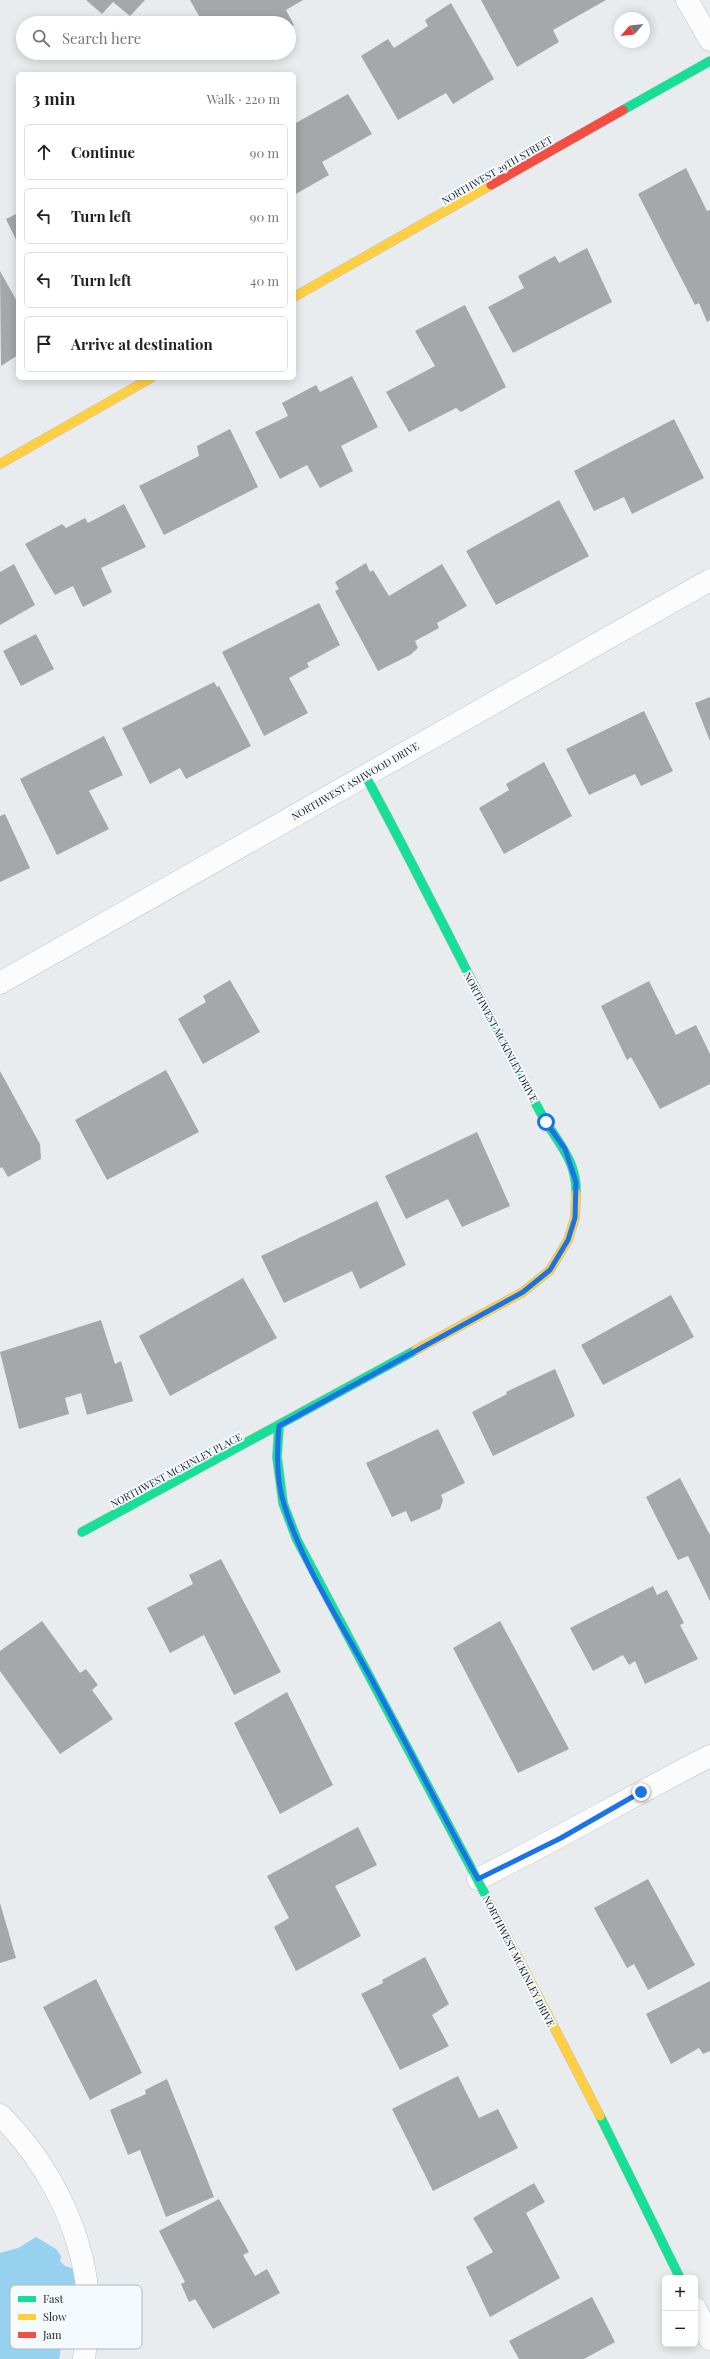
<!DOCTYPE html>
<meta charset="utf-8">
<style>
:root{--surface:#fff;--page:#f6f6f6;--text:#202124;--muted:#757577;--line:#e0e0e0}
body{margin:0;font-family:"Playfair Display",serif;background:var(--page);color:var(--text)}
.controls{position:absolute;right:12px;bottom:12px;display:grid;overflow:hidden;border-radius:6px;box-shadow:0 2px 10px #0003}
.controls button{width:36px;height:36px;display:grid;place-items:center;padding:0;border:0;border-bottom:1px solid var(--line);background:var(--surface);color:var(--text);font:20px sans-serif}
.compass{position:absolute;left:614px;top:12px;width:36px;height:36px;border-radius:50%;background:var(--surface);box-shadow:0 2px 10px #0003;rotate:243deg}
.stop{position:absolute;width:12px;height:12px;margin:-9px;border:3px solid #1a73e8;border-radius:50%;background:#fff}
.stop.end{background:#1a73e8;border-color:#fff;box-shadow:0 1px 4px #0008}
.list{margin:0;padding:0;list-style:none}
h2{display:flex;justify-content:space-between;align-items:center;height:52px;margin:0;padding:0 16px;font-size:17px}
h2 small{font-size:13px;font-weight:400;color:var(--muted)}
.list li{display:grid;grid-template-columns:26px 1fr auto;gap:12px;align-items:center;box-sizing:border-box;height:56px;margin:0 8px 8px;padding:0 8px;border:1px solid var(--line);border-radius:6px}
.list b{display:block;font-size:15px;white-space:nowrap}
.list em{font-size:13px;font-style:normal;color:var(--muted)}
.icon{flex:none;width:22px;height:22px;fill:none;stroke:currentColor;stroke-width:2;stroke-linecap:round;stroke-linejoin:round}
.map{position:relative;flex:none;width:710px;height:2359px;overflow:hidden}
.search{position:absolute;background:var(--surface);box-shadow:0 2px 10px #0003;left:16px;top:16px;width:280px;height:44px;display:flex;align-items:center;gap:10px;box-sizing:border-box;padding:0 14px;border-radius:22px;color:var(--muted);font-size:15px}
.panel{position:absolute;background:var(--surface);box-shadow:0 2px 10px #0003;left:16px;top:72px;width:280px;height:308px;border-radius:6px}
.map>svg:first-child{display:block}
</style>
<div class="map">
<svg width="710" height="2359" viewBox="0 0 710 2359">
<rect width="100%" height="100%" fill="#e8ecef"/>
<path fill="#96d2ef" d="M36 2237 56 2249 61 2256 60 2261 65 2266 78 2270 79 2309 69 2326 59 2325 53 2331C60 2339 62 2349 59 2359H0V2253L18 2248Z"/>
<path fill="#a5a8aa" d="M86 0H145L130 16 113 2 102 14Z
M190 0H303L286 10 294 25 289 27V23H203Z
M481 0H606L553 30 559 42 517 67Z
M451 3 494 79 453 104 446 93 398 120 361 56 388 39 394 48 428 26 425 20Z
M348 94 372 134 322 162 329 175 294 195V124Z
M686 168 707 211 710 210V320L707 322 699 303 695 305 638 194Z
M18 213V244L6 219Z
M587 248 612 302 513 353 488 307 524 288 518 276 555 256 559 263Z
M0 271 18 303V355L1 366Z
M465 305 506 387 461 412 456 408 409 432 386 392 435 366 415 331Z
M352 376 378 427 341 446 353 471 320 488 307 465 280 479 255 432 288 416 282 403 316 385 320 392Z
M674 419 704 478 632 514 624 497 594 511 574 471Z
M230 429 258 487 164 535 139 486 199 456 197 446Z
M559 500 589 556 496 605 466 551Z
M124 504 146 547 101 568 112 592 83 607 73 586 55 595 25 544 62 524 66 528 85 518 88 523Z
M366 563 370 572 373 570 389 596 442 564 467 606 437 623 439 628 415 641 418 648 410 655 378 671 335 591 339 589 335 582Z
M14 564 35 605 0 625V572Z
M319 603 340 645 307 663 309 667 289 678 308 713 264 736 222 652Z
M36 634 54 669 21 686 3 651Z
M214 682 217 687 219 686 251 746 186 779 180 768 150 784 122 728Z
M710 697V741L695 703Z
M644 711 673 771 641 786 635 774 589 795 566 749Z
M104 736 123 775 89 791 109 829 57 855 20 779Z
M544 762 572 816 504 854 479 808 509 790 506 784Z
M5 814 30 868 0 882V816Z
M230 980 260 1032 203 1064 178 1019 206 1002 203 996Z
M649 981 676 1035 696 1025 710 1054V1084L660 1109 631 1057 627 1060 601 1006Z
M166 1070 199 1132 107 1180 75 1120Z
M0 1071 40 1144 41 1159 8 1177 2 1167 0 1168Z
M477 1132 510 1206 462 1227 448 1199 406 1219 385 1176Z
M377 1201 406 1265 360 1289 352 1271 284 1303 261 1256Z
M243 1278 277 1338 170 1396 139 1336Z
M671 1295 694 1337 603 1385 581 1345Z
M101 1320 115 1364 121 1361 133 1401 87 1415 81 1393 65 1398 69 1414 19 1429 0 1352Z
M555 1369 575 1416 493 1456 472 1412 507 1394 506 1392Z
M438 1429 465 1483 441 1495 443 1500 440 1509 411 1522 406 1511 392 1517 366 1463Z
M680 1478 710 1535V1601L688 1556 678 1560 646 1497Z
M221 1559 281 1672 234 1695 204 1635 170 1653 147 1608 193 1584 189 1575Z
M653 1586 657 1595 667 1590 684 1623 680 1625 698 1659 645 1684 635 1661 629 1665 623 1655 593 1671 570 1628Z
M42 1621 80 1673 86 1669 98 1685 92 1690 113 1719 60 1754 0 1671V1651Z
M500 1621 569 1749 518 1773 453 1648Z
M287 1692 333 1785 280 1814 234 1723Z
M358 1827 377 1865 335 1886 361 1936 296 1971 274 1927 289 1918 267 1876Z
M648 1879 695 1965 648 1990 634 1964 627 1968 594 1908Z
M0 1903 16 1958 0 1963Z
M425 1957 449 2004 432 2015 449 2046 400 2070 361 1994 383 1983 382 1980Z
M96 1979 142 2073 90 2100 43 2007Z
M710 1981V2051L703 2054 699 2048 671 2064 646 2014Z
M458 2076 479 2118 498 2109 518 2148 433 2191 392 2109Z
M167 2079 214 2197 166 2217 140 2150 128 2155 110 2110 146 2094 145 2090Z
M534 2183 545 2202 526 2213 560 2278 490 2317 466 2267 493 2252 473 2218Z
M219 2199 249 2252 243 2255 255 2276 267 2269 280 2293 213 2329 195 2299 189 2302 181 2284 185 2282 159 2231Z
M592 2297 615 2342 584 2359H519L509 2341Z"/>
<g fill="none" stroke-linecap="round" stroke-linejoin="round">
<g stroke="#bfc2c4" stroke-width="23">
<path id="street" d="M687 0 710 40
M0 983 710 580
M478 1879C556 1840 632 1796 710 1756
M0 2115C44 2158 77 2219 86 2280 90 2305 87 2334 84 2359
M695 2308 710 2339"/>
</g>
<g stroke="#bfc2c4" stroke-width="10">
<path id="fast" d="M623 110 710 61
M365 775C416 869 463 965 513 1060 524 1080 534 1102 546 1122 560 1145 577 1163 576 1193
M279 1426 277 1457 283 1503 297 1540 494 1911
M82 1532 416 1350
M600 2116 680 2278"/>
</g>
<g stroke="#bfc2c4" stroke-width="10">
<path id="slow" d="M294 297 491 185
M0 464 151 378
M416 1350 523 1292 550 1270 568 1240 575 1218 576 1193
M494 1911 600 2116"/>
</g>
<g stroke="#bfc2c4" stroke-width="10">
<path id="jam" d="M491 185 623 110"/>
</g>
<use href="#street" stroke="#fcfcfd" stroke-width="22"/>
<use href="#fast" stroke="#16e098" stroke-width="9"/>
<use href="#slow" stroke="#ffcf43" stroke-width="9"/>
<use href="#jam" stroke="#f24e42" stroke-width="9"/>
</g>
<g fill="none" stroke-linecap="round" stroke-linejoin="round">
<path stroke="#1a73e8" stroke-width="5" d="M546 1122 565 1149 576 1182 575 1218 568 1240 550 1270 523 1292 279 1426C277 1451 276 1479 284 1504 304 1571 348 1633 380 1695 413 1756 444 1818 478 1879L561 1838 641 1792"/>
</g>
<g text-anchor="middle" stroke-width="4" stroke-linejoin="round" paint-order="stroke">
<g font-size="10" fill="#1b1e20" stroke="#f4fafe">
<text transform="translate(497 170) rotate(-30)" y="4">NORTHWEST 29TH STREET</text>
<text transform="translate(355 781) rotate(-30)" y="4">NORTHWEST ASHWOOD DRIVE</text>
<text transform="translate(501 1037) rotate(62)" y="4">NORTHWEST MCKINLEY DRIVE</text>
<text transform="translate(176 1470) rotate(-28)" y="4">NORTHWEST MCKINLEY PLACE</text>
<text transform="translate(519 1961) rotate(63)" y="4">NORTHWEST MCKINLEY DRIVE</text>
</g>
</g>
<rect x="10" y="2285" width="132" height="64" rx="6" fill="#f4fafe" stroke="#b3b8bb" stroke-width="1"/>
<rect x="18" y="2296" width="18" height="6" fill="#16e098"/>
<rect x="18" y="2314" width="18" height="6" fill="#ffcf43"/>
<rect x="18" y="2332" width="18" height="6" fill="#f24e42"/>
<g font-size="11" fill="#1b1e20">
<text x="43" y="2303">Fast</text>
<text x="43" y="2321">Slow</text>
<text x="43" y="2339">Jam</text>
</g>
</svg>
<div class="controls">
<button>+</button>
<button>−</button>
</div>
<svg class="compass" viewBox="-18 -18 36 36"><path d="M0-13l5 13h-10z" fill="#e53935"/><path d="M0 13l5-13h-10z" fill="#757577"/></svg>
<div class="stop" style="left:546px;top:1122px"></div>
<div class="stop end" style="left:641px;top:1792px"></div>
<div class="search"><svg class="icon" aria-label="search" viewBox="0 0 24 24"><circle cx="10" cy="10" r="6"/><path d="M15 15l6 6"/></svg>Search here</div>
<section class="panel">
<h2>3 min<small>Walk · 220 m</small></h2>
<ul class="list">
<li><svg class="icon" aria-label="ahead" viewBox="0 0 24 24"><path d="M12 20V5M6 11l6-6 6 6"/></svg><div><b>Continue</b></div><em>90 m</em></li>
<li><svg class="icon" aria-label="left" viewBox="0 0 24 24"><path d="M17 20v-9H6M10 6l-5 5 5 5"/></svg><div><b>Turn left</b></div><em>90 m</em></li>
<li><svg class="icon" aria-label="left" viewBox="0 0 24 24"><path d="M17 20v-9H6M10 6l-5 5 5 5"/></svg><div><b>Turn left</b></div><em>40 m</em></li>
<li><svg class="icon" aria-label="arrive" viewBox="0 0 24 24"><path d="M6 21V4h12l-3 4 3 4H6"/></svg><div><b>Arrive at destination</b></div></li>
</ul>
</section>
</div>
